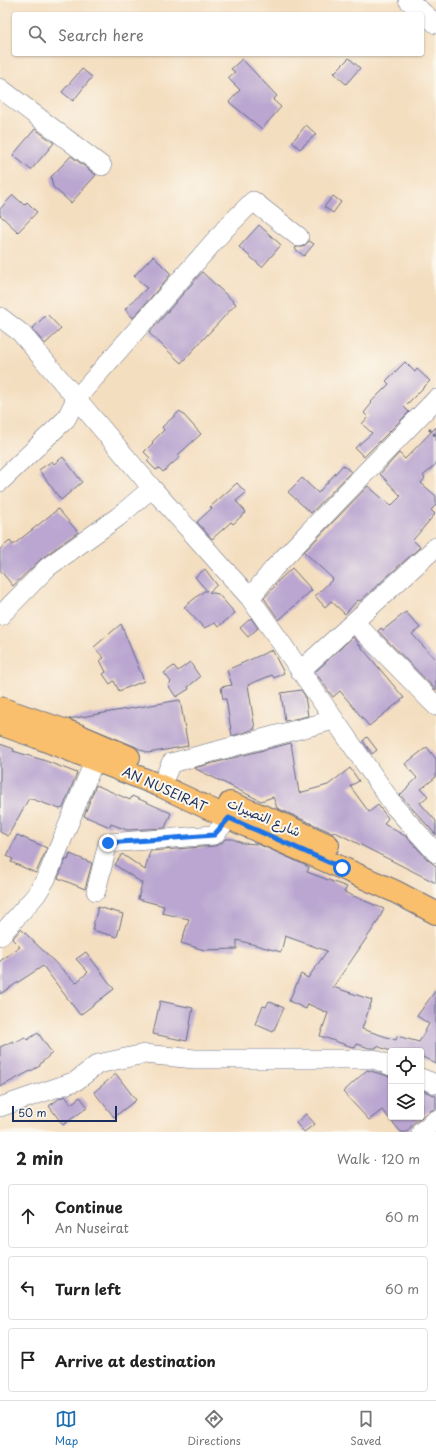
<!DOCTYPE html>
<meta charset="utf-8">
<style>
:root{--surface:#fff;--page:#f2f2f2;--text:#222;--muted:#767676;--line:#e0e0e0;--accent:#1f6fb2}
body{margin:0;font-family:"Playpen Sans","Playpen Sans Arabic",sans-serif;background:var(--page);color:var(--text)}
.controls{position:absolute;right:12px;bottom:12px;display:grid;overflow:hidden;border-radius:4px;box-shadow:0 1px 3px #0004}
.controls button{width:36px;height:36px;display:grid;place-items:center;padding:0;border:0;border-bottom:1px solid var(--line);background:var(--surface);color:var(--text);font:20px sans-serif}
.scale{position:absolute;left:12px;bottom:10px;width:105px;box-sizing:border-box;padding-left:4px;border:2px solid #1b2f5e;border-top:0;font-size:11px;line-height:14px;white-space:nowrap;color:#1b2f5e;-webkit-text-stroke:3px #fbf7ec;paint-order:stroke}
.stop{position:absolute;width:12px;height:12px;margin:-9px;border:3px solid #1a73e8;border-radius:50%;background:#fff}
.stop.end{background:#1a73e8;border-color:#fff;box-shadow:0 1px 4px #0008}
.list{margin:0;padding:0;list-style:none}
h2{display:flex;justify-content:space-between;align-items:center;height:52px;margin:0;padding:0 16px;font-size:17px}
h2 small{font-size:13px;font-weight:400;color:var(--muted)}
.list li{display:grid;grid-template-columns:26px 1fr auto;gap:12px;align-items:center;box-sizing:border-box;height:64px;margin:0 8px 8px;padding:0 8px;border:1px solid var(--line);border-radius:4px}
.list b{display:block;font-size:15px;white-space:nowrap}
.list p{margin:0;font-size:13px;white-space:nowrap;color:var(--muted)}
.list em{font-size:13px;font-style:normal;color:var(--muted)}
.icon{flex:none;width:22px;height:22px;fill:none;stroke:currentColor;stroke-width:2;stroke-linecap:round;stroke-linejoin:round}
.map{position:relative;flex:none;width:436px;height:1132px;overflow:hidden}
.search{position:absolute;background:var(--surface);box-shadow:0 1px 3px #0004;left:12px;right:12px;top:12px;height:44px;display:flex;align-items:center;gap:10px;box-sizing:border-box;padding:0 14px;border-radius:4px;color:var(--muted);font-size:15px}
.sheet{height:268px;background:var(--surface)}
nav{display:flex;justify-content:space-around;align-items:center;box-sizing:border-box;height:56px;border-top:1px solid var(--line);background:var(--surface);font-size:11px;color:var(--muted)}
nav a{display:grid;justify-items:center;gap:2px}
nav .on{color:var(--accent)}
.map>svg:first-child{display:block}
</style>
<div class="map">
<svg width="436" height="1132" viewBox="0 0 436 1132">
<rect width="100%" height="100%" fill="#fbf7ec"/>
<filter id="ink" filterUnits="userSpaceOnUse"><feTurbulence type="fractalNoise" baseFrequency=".025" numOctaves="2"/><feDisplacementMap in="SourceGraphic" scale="8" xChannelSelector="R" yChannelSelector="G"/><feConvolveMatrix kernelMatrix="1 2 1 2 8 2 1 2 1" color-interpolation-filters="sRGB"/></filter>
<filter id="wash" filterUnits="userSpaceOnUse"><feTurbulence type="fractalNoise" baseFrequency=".012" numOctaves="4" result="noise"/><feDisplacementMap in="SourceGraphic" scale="16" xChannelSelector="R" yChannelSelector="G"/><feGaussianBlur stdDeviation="0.9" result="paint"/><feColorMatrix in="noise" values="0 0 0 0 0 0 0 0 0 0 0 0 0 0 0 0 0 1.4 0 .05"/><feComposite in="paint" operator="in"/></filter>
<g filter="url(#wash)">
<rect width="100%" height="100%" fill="#f4dec0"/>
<g id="blocks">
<path fill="#baa6d0" d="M349 58 360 68 346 84 334 73Z
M242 59 277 96 273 100 281 107 262 129 229 102 240 90 228 78 235 72 231 69Z
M82 69 92 77 73 101 62 92Z
M306 125 316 134 300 149 292 142Z
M35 129 54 143 31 170 13 155Z
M71 156 96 175 71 203 53 187 51 177Z
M13 195 24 205 27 202 37 212 18 232 0 215V209Z
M333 196 341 202 333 213 324 207Z
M259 225 281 245 262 267 239 247Z
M309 241 314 244 304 256 295 249 296 247H303Z
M153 256 171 274 133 318 125 309 147 288 134 276Z
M202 272 236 304 181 363 149 333Z
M47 314 61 329 45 344 32 329Z
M405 362 415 372 417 369 430 381 404 407 409 412 364 457 355 448 372 433 362 424 368 417 364 413 372 403 371 402 389 384 386 381Z
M180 411 201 434 178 455 180 457 163 472 159 468 156 470 147 461 150 458 144 452 153 443 152 442 164 430 162 427Z
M436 427V464L423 476 425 478 421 483 436 496V505L431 510 435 514 413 540 420 547 360 601 358 600 345 614 331 601 325 607 315 596 333 579 304 552 368 486 391 506 401 496 380 474 399 453 405 459Z
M63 457 82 482 61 500 39 470 52 461 54 464Z
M343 465 351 472 311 513 288 492 302 478 318 493Z
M237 483 246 493 236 501 246 512 233 524 231 522 212 539 197 522 212 508 210 507Z
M58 509 78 532 42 558 13 586 0 570V549L10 541 13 545Z
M292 568 312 590 279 620 264 598 276 585 275 584 277 582Z
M205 569 217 585 209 592 218 594 235 613 218 627 215 623 204 628 184 607 204 591H207L195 577Z
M406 612 420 628 412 634 436 660V690L378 631 381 628 383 630Z
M251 618 258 628 248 637 240 628Z
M121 624 144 681 119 691 114 681 110 684 103 674 106 672 100 660 104 658 94 647Z
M353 637 404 698 369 726 340 691 333 697 315 672Z
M272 650 284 673 274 678 272 675 248 685 255 729 232 736 226 699H223L221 687 232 685 227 670Z
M190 662 200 677 188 687 189 689 176 697 168 685 171 682 164 673 174 666 178 671Z
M301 690 305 696 308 716 285 721 281 693Z
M180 700 188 746 148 753 134 746 69 719Z
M367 737 377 750 372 754 363 741Z
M291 743 299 793 328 785 350 768 359 781 350 786 369 812 378 805 388 818 384 824 407 837 428 860 436 866V883L335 832 333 833 277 808 273 797 261 801 194 768Z
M0 744 14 749 13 751 43 760 77 773 63 808 60 809 29 798 8 836 0 832Z
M427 747 436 759V777L421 789 428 796 420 803 436 821V835L400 795 417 778 405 764Z
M96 785 130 800 132 796 171 813 165 828 127 830 111 824 110 827 84 816Z
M17 835 47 848 36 873 11 862 13 859 7 856Z
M225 839H233L242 843 258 844 305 865 309 868 307 872 347 887 344 892 384 909 377 923 333 987 372 1000 362 1029 396 1040 397 1036 419 1042 429 1024 417 1016 436 990V1064L421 1056V1051H390L377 1046 376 1048H369L357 1044 355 1048 320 1036 328 1013 308 1004 306 1009 289 1001 301 974 308 978 327 951 285 936 281 952 237 940V949L204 950 181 943 189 919 162 913 164 906 138 899 142 883 115 865 122 854 145 870 150 851 215 846 222 843Z
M70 854 92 863 85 889 58 878 66 859 68 860Z
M98 907 123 914 117 937 92 930Z
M21 929 76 983 88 972 76 959 86 952 114 989 80 1015 43 966 0 994V961L20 947 12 939Z
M160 1001 193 1008 187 1041 153 1034Z
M269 1001 284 1008 273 1032 255 1024 263 1006 266 1007Z
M38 1033 52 1053 40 1064V1066L0 1087V1047L13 1041 14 1043 25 1037 27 1040Z
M367 1070 391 1077V1117H421V1090L436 1096V1109L429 1111 414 1123 407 1132H401L382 1110 369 1120 343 1092Z
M116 1074 136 1100 114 1117 94 1092Z
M65 1096 71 1104 80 1097 88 1107 63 1125 49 1106 60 1098Z
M306 1114 315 1124 304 1132 296 1123Z"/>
</g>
</g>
<g filter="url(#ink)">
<use href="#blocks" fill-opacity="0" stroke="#676c80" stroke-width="1"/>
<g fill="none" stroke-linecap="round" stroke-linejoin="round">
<g stroke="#676c80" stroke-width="20">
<path id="minor" d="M408 0 436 24
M0 88 102 166
M0 317 21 333 152 488 250 598 395 807 436 853
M0 482 66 419 76 399 225 229 253 201 299 237
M250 598 274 568 436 399
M0 616 48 567 118 517 152 488
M354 622 436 706
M300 671 436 547
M161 786 171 763 334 720
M96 891 108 843 214 835 229 818
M0 936 36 895 46 879 95 759
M421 1078 436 1084
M0 1107 76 1081 98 1064 144 1054 195 1059H374L391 1066
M421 1132 436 1120"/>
</g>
<g stroke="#676c80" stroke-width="24">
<path id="major" d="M0 708 78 735 129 757
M0 724 37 737 161 786 229 818 394 891 436 913
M230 803 275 821 328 845"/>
</g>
<path stroke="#676c80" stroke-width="2.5" stroke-dasharray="3 3" stroke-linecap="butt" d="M429 429 436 436"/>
<use href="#minor" stroke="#fff" stroke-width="19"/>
<use href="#major" stroke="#f9bf6d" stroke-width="22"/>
</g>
</g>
<g fill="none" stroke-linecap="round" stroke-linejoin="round" filter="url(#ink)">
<path stroke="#1a73e8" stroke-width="5" d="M108 843 214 835 229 818 342 868"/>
</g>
<g text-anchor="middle" stroke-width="4" stroke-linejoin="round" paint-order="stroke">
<g font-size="13" fill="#1b2f5e" stroke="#fbf7ec">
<text transform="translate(165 789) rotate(24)" y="5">AN NUSEIRAT</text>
<text transform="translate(264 817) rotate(23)" y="5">شارع النصيرات</text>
</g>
</g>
</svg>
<div class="controls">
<button><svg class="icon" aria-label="locate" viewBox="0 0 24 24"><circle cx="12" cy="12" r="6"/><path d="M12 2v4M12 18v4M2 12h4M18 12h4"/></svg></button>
<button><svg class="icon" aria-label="layers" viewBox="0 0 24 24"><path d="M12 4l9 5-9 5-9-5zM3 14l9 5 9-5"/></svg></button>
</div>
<div class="scale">50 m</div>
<div class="stop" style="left:342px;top:868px"></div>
<div class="stop end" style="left:108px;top:843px"></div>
<div class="search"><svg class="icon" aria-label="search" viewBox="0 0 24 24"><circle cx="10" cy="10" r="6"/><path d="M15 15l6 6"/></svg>Search here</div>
</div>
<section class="sheet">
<h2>2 min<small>Walk · 120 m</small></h2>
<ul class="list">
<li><svg class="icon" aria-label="ahead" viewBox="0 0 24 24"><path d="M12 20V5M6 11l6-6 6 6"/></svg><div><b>Continue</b><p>An Nuseirat</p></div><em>60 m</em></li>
<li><svg class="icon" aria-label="left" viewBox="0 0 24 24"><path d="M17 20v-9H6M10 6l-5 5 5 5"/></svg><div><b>Turn left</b></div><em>60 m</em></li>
<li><svg class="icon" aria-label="arrive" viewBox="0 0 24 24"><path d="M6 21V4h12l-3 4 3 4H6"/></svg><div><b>Arrive at destination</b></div></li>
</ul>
</section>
<nav>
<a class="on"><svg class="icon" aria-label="map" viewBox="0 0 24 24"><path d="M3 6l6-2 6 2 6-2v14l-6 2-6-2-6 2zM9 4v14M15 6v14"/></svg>Map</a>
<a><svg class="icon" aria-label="directions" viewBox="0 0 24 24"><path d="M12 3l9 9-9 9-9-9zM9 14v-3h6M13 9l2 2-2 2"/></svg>Directions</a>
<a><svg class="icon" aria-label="saved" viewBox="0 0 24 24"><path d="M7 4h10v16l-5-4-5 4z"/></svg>Saved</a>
</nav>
